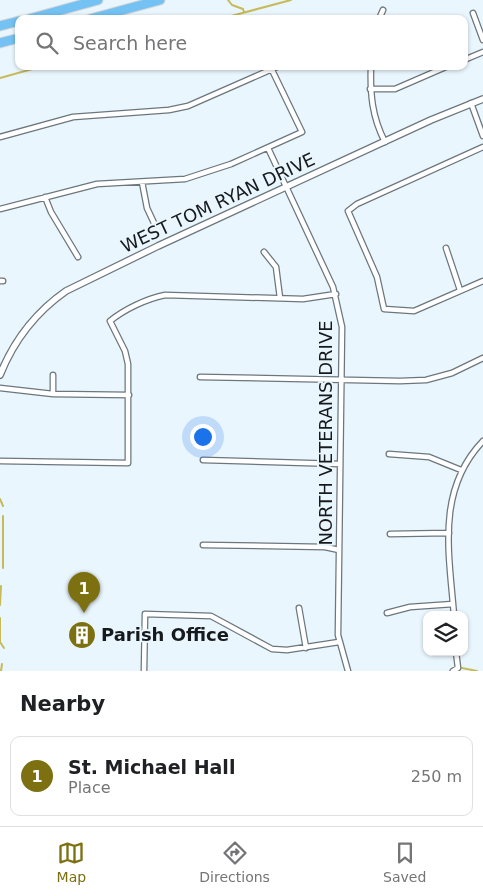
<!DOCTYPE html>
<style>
:root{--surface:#fff;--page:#f2f2f2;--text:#202124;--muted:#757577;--line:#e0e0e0;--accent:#7c7010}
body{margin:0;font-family:"DejaVu Sans",sans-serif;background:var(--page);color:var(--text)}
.controls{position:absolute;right:15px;bottom:15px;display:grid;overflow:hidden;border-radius:10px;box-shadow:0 1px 4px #0004}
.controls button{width:45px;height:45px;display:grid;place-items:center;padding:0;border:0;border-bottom:1px solid var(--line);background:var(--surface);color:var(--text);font:25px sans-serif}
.you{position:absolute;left:202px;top:436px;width:18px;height:18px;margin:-12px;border:4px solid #fff;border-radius:50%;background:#1a73e8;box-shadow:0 0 0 8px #1a73e833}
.badge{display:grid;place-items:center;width:32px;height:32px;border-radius:50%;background:var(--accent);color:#fff;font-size:16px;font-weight:700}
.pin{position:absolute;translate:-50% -41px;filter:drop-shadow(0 1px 2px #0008)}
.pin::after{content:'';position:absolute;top:26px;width:18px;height:15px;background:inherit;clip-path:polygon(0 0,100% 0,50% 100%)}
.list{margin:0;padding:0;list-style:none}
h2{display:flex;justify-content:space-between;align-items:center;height:65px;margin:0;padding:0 20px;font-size:21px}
h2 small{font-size:16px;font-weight:400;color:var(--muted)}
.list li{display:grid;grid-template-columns:32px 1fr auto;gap:15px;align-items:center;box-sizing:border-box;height:80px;margin:0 10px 10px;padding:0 10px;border:1px solid var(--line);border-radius:10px}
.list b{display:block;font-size:19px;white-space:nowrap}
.list p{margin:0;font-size:16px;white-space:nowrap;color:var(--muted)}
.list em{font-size:16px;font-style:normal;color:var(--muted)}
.icon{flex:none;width:28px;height:28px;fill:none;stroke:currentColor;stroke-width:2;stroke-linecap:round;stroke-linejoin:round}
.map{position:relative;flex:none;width:483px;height:671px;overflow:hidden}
.search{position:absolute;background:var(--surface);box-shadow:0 1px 4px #0004;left:15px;right:15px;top:15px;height:55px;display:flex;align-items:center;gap:12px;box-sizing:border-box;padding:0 18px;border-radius:10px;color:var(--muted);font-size:19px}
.sheet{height:155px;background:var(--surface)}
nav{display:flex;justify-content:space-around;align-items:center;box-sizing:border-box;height:70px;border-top:1px solid var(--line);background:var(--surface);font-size:14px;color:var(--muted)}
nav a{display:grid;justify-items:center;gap:2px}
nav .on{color:var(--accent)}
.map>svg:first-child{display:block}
</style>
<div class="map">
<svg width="483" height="671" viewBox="0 0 483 671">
<rect width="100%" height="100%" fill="#eaf6fe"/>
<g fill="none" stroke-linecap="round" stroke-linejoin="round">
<path stroke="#c6ba59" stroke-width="2" d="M228 0 232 5 243 9 244 12
M220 19 291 0
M0 78 43 66
M0 499 3 506
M3 516V568
M0 605 1 586
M0 618V642L4 648
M462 668 477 671
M1 671 2 664"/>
<g stroke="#6c767d" stroke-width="7">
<path id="minor" d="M473 13 483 40
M379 19 383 10
M464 60 483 52
M371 66C370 94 372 117 385 142
M370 89H395L448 66
M471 103 483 136
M0 137 73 117 169 110 188 106 279 66
M483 147 357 204 348 211 377 277 384 309 414 311 483 281
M268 148 333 287 342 327 338 635 348 671
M142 182 147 208 154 223
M45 197 51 212 78 257
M0 209 97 184 185 179 231 164 302 132 272 70
M446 248 460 290
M264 252 276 267 280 298
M0 281H3
M200 377 400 381 426 380 452 373 483 358
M0 388 53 394 129 395
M53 394V375
M389 454 429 457 461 470
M203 460 340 464
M0 461 128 463V364L125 351 110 321C125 309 146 299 165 295L303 299 336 294
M390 534 449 533
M203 545 325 547 339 550
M299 608 306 648
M387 613 410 607 453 604
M454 615C449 553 436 490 483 441
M144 671 145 614 211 616 272 649 287 650 339 642
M453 671 458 668 456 652"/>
</g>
<g stroke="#6c767d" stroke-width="8">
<path id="tertiary" d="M0 375C14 340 36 312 66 291L158 246 431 120 483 99"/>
</g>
<g stroke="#d5d6d6" stroke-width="11">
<path id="motorway" d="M29 19 98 0
M90 19 160 0
M0 26 19 21
M0 43 19 38"/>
</g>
<use href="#minor" stroke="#fff" stroke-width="4.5"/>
<use href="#tertiary" stroke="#fff" stroke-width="5.5"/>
<use href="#motorway" stroke="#73c2f3" stroke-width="9"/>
</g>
<defs>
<g id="building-disc" transform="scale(1.4375)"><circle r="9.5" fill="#7c7010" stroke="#eaf6fe"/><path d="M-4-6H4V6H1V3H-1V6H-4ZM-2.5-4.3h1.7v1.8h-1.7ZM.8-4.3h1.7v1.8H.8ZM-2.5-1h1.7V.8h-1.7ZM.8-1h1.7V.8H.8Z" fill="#fff"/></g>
</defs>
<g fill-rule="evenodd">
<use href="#building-disc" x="82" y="635"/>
</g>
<g text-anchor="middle" stroke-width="4" stroke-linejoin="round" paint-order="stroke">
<g font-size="18" fill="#161a1d" stroke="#eaf6fe">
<text transform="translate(218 203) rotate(-25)" y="6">WEST TOM RYAN DRIVE</text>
<text transform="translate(326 433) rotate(-90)" y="6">NORTH VETERANS DRIVE</text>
</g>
<g font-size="18" font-weight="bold" fill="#161a1d" stroke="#eaf6fe" text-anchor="start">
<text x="101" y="641">Parish Office</text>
</g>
</g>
</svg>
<div class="controls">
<button><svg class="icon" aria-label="layers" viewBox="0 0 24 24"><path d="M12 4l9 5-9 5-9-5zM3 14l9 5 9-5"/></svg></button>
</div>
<div class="you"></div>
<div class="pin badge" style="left:84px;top:613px">1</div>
<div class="search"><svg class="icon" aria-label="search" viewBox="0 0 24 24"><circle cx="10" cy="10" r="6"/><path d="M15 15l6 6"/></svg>Search here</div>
</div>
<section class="sheet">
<h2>Nearby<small></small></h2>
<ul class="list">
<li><span class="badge">1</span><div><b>St. Michael Hall</b><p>Place</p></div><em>250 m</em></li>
</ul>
</section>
<nav>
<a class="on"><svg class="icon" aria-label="map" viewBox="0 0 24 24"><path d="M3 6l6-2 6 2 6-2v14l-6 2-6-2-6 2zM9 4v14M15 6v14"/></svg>Map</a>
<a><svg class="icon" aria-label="directions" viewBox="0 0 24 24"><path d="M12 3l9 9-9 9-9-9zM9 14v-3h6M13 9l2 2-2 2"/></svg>Directions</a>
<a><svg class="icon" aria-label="saved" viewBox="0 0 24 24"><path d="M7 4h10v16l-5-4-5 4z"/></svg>Saved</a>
</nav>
